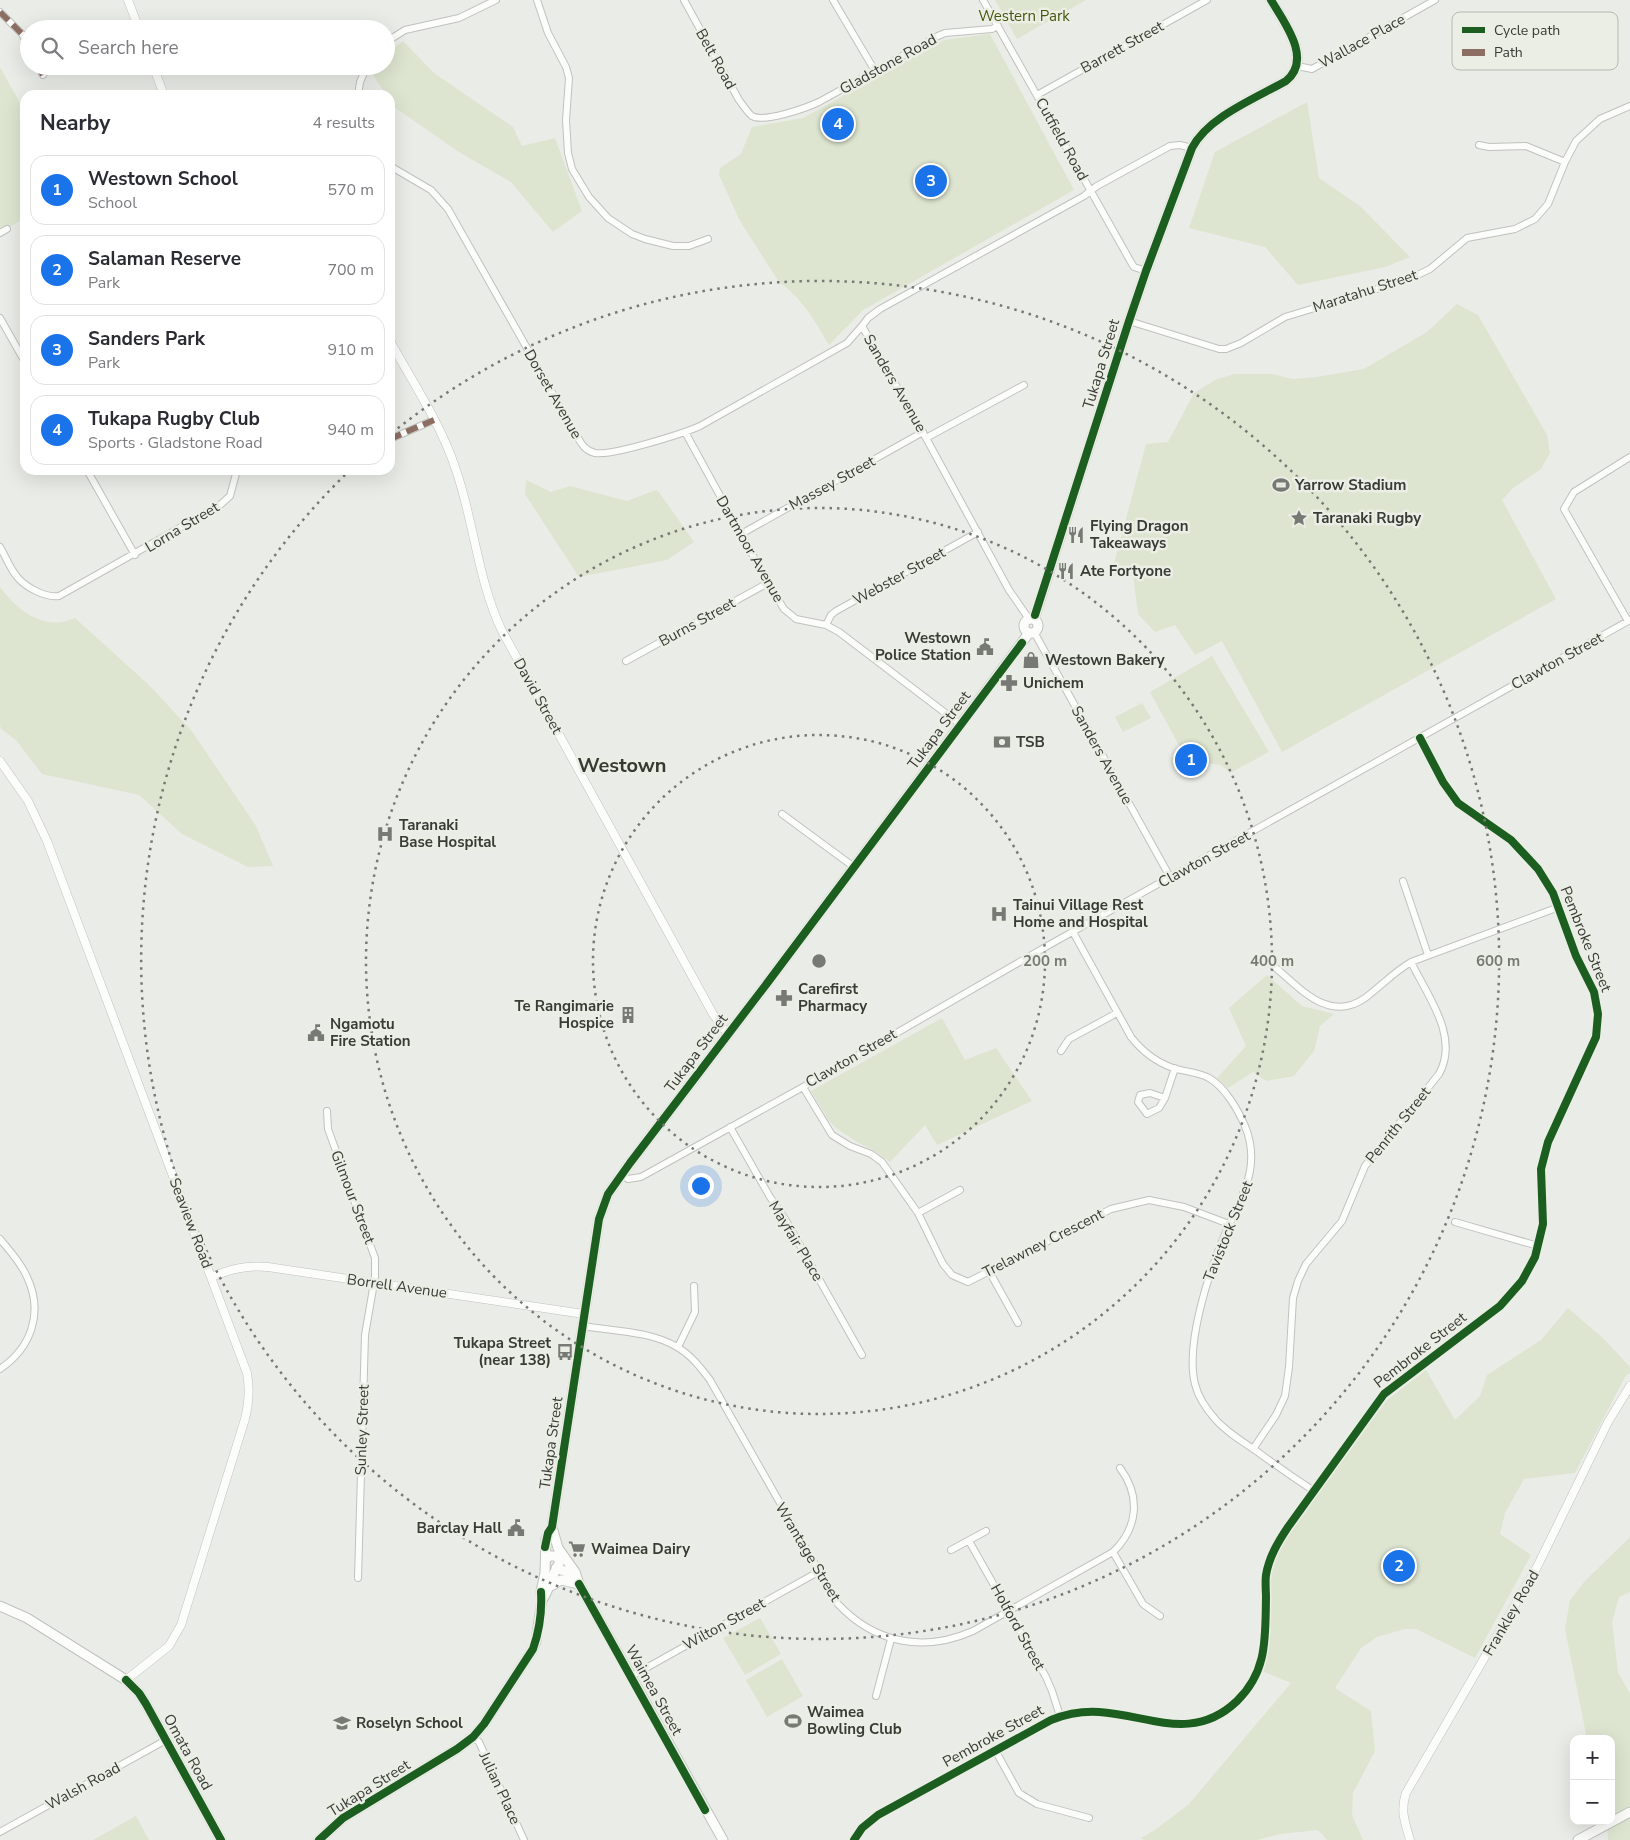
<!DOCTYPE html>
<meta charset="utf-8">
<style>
:root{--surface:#fff;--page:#f2f2f3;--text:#2b2b33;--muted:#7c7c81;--line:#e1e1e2;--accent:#1a73e8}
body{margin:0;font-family:"Nunito Sans",sans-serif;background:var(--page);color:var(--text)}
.controls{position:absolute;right:15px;bottom:15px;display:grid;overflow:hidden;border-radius:10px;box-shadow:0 5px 20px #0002}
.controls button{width:45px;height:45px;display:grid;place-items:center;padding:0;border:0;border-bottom:1px solid var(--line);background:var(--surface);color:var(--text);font:25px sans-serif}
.you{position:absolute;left:700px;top:1185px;width:18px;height:18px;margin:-12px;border:4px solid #fff;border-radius:50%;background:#1a73e8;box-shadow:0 0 0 8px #1a73e833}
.badge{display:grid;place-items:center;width:32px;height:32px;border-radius:50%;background:var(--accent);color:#fff;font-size:16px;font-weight:700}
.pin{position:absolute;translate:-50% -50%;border:2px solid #fff;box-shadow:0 1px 5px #0006}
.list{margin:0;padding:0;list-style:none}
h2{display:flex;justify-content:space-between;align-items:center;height:65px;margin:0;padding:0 20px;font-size:21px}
h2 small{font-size:16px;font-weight:400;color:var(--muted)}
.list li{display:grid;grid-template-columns:32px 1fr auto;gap:15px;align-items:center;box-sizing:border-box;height:70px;margin:0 10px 10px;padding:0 10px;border:1px solid var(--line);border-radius:15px}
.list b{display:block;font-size:19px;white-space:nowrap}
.list p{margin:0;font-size:16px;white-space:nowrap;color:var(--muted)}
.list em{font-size:16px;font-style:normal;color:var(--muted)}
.icon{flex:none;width:28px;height:28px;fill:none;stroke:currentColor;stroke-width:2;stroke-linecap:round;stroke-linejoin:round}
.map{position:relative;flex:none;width:1630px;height:1840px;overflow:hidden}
.search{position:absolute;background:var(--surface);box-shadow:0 5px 20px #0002;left:20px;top:20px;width:375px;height:55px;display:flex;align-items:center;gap:12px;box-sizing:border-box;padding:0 18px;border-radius:28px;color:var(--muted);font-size:19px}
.panel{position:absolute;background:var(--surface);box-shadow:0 5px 20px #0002;left:20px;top:90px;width:375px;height:385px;border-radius:15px}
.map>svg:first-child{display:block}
</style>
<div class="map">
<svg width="1630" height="1840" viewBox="0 0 1630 1840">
<rect width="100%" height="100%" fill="#eaece7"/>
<path fill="#dde5d0" d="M995 0H1086L1017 39Z
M990 34 1074 190 863 310 829 345C815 321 802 298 779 282L740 221 719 175 720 168 741 154 752 127 803 118 944 40Z
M403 41 434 73 513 127 522 146 555 138 582 211 553 232 511 182 459 152 394 107 390 100V95H386L369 68 371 66H386V54Z
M0 67 25 112V218L0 232Z
M1307 102 1319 178 1360 206 1410 257 1385 267 1298 285 1265 247 1189 228 1215 152Z
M1457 304 1478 315 1547 435 1550 453 1541 469 1513 488 1502 500 1556 599 1282 752 1222 641 1195 655 1175 625 1155 632 1138 614 1133 576 1111 575 1146 444 1168 442 1194 393 1215 380 1234 374H1272L1293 379 1316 377 1364 369 1427 332Z
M526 480 551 492 570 486 627 501 656 490 659 492 694 542 667 560 579 577 525 494Z
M0 587C18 611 45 632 75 618L148 684 191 730 256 826 273 866 248 867 182 834 139 795 42 774 16 740 1 729 0 724Z
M1212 656 1269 752 1230 773 1221 765 1187 760 1150 692Z
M1142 703 1151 718 1123 732 1115 717Z
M1267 975 1302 1006 1334 1014 1320 1026 1314 1051 1294 1076 1266 1081 1253 1072 1228 1088 1217 1078 1246 1046 1229 1008Z
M942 1018 965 1060 996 1048 1032 1101 937 1145 925 1125 890 1162 873 1150 857 1142 836 1128 829 1121 811 1091Z
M1568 1308 1605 1340 1630 1367V1372L1625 1377 1575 1473 1524 1479 1505 1513 1500 1534 1531 1555 1475 1658 1416 1629H1405L1377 1637 1361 1648 1335 1688 1371 1711 1375 1751 1353 1793 1352 1815 1363 1840H1327L1318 1830 1280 1834 1257 1840H1144L1141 1838 1155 1830 1189 1804 1291 1683 1262 1671 1270 1577 1278 1547 1386 1401 1426 1370 1455 1420 1480 1396 1487 1375 1541 1340Z
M1630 1537V1592L1619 1597 1612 1622 1618 1672 1630 1694V1840H1608L1607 1821H1611V1739H1587L1565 1629 1570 1600 1585 1581Z
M760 1618 781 1654 745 1675 723 1638Z
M782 1659 803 1696 767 1717 746 1680Z
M136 1816 149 1840H93Z"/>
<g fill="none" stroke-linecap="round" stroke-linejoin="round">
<g stroke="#c0c2be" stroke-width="8">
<path id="minor" d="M537 0 548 33 566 67 569 78 566 120 568 153 572 169 589 197 608 218 632 234 645 239 673 246H689L708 239
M684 0 739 100C743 105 747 112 752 116 764 123 806 108 819 102L938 36 945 33 992 29 998 26
M833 0 875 71
M983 0 1132 264 1134 267 1146 271
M0 12 22 34 29 47
M386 42 405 30 459 18 496 0
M38 66 43 75
M1297 66 1312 69 1435 0
M358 95 360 82 367 66
M1037 95 1207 0
M1479 145 1489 147 1526 146 1565 162
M390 166 431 190 448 209 578 438C582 445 586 451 595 453 612 456 682 434 700 426L847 343 862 326
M0 233 7 229
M0 318 25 362
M1129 321 1219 349H1226L1241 343 1285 317 1407 280 1430 269 1467 238 1515 229 1535 219 1548 204 1565 162 1576 141 1600 119 1630 106
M685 432 768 583 784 609 796 619 826 625 839 632 961 725
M926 438 1024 385
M390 439 434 420
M87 470 135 555
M741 534 923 432
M0 547C6 557 10 569 18 578 27 588 46 598 59 596L220 505 230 496 237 470
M1029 619 1009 590 926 438 862 326 868 318 880 309 1084 196 1097 186 1170 146 1180 145 1192 148
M1628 621 1564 509 1574 492 1630 457
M826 625 831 615 836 611 978 532
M1034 632 1170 877
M626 661 768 583
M782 814 854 867
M1403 881 1428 955
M1073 932 1131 1037C1142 1051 1156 1062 1173 1068 1186 1072 1198 1072 1209 1078 1225 1087 1238 1110 1245 1126 1262 1168 1241 1196 1225 1234 1209 1272 1185 1344 1195 1384 1198 1397 1207 1410 1216 1420 1227 1432 1241 1441 1255 1450 1274 1464 1294 1478 1314 1491
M1262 957C1292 977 1324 1027 1365 998 1381 986 1394 972 1411 962L1559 907
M1061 1051 1069 1039 1117 1013
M803 1087 832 1135 850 1146 871 1154 882 1162 918 1213 943 1264 952 1275 968 1282 1111 1209 1149 1200 1184 1207 1229 1224
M1165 1098 1150 1093 1140 1095 1138 1102 1147 1114 1159 1108 1165 1098 1175 1068
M327 1111 328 1129 375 1258V1277L365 1335 358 1578
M730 1127 770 1197 785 1219 862 1355
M621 1175 628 1179 641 1177 803 1087 1049 945 1630 620
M918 1213 960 1190
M1455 1222 1538 1246
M0 1239C10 1251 21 1263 27 1277 44 1313 31 1348 0 1369
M989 1271 1018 1323
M583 1326C613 1331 650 1331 677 1347 691 1355 701 1368 710 1380L837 1603C874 1643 923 1653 973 1631L1113 1552C1138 1528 1141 1496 1120 1468
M678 1347 695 1312 694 1286
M1253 1449 1276 1415 1285 1396 1289 1367 1293 1298 1298 1281 1306 1264 1342 1221 1365 1166 1439 1074C1460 1037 1427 995 1411 962
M969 1541 1046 1677 1052 1691 1060 1716
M951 1550 986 1531
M1113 1552 1143 1604 1160 1616
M630 1677 818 1572
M876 1696 891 1639
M473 1737 479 1742 524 1840
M995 1750 1019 1793 1037 1804 1089 1818
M0 1832 166 1740
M854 1840 862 1828 878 1815 1051 1720C1066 1714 1082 1711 1099 1712 1149 1715 1193 1743 1237 1701 1268 1671 1265 1637 1266 1598 1266 1591 1265 1582 1266 1575 1269 1557 1278 1542 1288 1527L1384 1394 1500 1306 1522 1281 1535 1257 1543 1224 1541 1169 1548 1142 1596 1037 1598 1014 1594 992 1576 956 1553 893 1538 869 1511 840 1458 803 1443 782 1420 738"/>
</g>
<g stroke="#c0c2be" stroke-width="9">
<path id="tertiary" d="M128 0 139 29
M153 66 164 95
M390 341C413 383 441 424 456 470 474 522 478 581 502 631L713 1014 723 1028 728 1033
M0 761 28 801 47 841 247 1373C250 1389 249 1403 245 1419L181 1625 169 1646 126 1680
M211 1277C231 1269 247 1265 268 1267L584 1314
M1410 1840C1405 1822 1400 1811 1406 1793L1537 1567 1608 1422 1630 1386"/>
</g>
<g stroke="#c0c2be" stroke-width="11">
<path id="secondary" d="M1034 619 1129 321 1146 271 1192 148C1208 117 1256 98 1286 81 1313 59 1284 22 1271 0
M1024 626a7 7 0 1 1 14 0a7 7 0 1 1-14 0Z
M552 1527 558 1548 575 1572 579 1584 723 1840
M556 1568 567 1572 577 1582
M549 1587 561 1580 579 1584
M542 1600C550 1589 552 1574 559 1564V1559L555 1556H550L546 1559
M0 1606 27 1618 126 1680 139 1693 146 1704 221 1840
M319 1840 343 1818 457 1749 473 1737 484 1724 533 1649 536 1641 542 1600 541 1592 545 1573 546 1539 552 1527 599 1219 608 1194 630 1163 768 982 1029 633
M1578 1840 1630 1812"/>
</g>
<use href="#minor" stroke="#fcfcfb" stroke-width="6"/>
<use href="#tertiary" stroke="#fcfcfb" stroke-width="8"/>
<use href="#secondary" stroke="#fcfcfb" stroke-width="9"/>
<path stroke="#8d6e63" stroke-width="6" stroke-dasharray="12 6" stroke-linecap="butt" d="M0 12 22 34 29 47
M38 66 43 75
M390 439 434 420"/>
<g stroke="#ebeee5" stroke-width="11">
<path id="cycleway" d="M1035 615 1129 321 1146 271 1192 148C1208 117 1256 98 1286 81 1313 59 1284 22 1271 0
M545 1547 548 1533 552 1527 599 1219 608 1194 630 1163 768 982 1022 643
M579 1584 705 1810
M126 1680 139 1693 146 1704 221 1840
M319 1840 343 1818 457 1749 473 1737 484 1724 533 1649C539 1632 542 1610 541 1592
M854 1840 862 1828 878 1815 1051 1720C1066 1714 1082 1711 1099 1712 1149 1715 1193 1743 1237 1701 1268 1671 1265 1637 1266 1598 1266 1591 1265 1582 1266 1575 1269 1557 1278 1542 1288 1527L1384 1394 1500 1306 1522 1281 1535 1257 1543 1224 1541 1169 1548 1142 1596 1037 1598 1014 1594 992 1576 956 1553 893 1538 869 1511 840 1458 803 1443 782 1420 738"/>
</g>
<use href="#cycleway" stroke="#1b5e20" stroke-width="8"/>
</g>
<g fill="none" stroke="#777975" stroke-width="2.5" stroke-dasharray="2.5 5">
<circle cx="819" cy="961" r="226"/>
<circle cx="819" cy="961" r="453"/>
<path d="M392 433A679 679 0 1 1 347 473"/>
</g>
<defs>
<g id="stadium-bare" transform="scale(1.35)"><path d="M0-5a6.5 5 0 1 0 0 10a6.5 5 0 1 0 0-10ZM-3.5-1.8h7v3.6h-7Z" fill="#777975" stroke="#ebeee5" stroke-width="2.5" paint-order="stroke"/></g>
<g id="sight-bare" transform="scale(1.35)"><path d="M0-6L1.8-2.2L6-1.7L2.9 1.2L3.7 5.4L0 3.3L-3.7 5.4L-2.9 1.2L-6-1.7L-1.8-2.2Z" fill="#777975" stroke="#ebeee5" stroke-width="2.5" paint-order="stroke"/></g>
<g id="restaurant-bare" transform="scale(1.35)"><path d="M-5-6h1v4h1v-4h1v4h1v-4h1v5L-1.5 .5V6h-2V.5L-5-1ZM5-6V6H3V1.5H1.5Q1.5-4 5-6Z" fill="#777975" stroke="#ebeee5" stroke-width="2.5" paint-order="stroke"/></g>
<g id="civic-bare" transform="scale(1.35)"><path d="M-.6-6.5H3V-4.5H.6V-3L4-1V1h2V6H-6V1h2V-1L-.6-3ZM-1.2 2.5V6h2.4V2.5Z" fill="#777975" stroke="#ebeee5" stroke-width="2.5" paint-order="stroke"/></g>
<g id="shop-bare" transform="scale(1.35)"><path d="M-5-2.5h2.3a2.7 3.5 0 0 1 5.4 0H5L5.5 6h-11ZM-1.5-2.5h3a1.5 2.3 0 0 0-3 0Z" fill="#777975" stroke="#ebeee5" stroke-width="2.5" paint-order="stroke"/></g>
<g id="pharmacy-bare" transform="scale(1.35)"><path d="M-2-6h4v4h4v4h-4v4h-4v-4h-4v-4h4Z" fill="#777975" stroke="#ebeee5" stroke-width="2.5" paint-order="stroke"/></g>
<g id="bank-bare" transform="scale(1.35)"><path d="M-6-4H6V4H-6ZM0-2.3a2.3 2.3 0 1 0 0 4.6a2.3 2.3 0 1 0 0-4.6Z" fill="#777975" stroke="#ebeee5" stroke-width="2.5" paint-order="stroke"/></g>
<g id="hospital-bare" transform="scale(1.35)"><path d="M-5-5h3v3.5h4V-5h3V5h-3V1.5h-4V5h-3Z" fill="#777975" stroke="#ebeee5" stroke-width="2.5" paint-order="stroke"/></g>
<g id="building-bare" transform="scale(1.35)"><path d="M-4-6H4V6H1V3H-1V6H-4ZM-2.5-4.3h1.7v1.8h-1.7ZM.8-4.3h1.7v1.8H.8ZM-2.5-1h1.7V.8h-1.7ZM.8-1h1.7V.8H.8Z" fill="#777975" stroke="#ebeee5" stroke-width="2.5" paint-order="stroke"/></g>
<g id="bus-bare" transform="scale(1.35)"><path d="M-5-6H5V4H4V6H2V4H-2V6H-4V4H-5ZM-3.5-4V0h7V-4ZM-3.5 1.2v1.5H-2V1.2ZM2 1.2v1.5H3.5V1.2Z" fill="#777975" stroke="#ebeee5" stroke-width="2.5" paint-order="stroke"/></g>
<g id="supermarket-bare" transform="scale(1.35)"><path d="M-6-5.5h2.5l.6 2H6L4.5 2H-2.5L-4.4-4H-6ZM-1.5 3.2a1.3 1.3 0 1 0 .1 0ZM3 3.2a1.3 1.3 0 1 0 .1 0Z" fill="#777975" stroke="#ebeee5" stroke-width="2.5" paint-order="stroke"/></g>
<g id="school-bare" transform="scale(1.35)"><path d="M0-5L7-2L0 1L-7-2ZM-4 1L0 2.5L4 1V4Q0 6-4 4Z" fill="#777975" stroke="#ebeee5" stroke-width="2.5" paint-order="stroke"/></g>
</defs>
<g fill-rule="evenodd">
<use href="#stadium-bare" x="1281" y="485"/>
<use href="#sight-bare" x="1299" y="518"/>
<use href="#restaurant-bare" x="1076" y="535"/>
<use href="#restaurant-bare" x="1066" y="571"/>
<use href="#civic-bare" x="985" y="647"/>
<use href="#shop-bare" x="1031" y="660"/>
<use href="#pharmacy-bare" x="1009" y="683"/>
<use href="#bank-bare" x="1002" y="742"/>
<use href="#hospital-bare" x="385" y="834"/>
<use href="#hospital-bare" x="999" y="914"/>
<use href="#pharmacy-bare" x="784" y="998"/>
<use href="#building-bare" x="628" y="1015"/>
<use href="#civic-bare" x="316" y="1033"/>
<use href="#bus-bare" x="565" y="1352"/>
<use href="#civic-bare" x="516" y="1528"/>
<use href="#supermarket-bare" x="577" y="1549"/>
<use href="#stadium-bare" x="793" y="1721"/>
<use href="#school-bare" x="342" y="1723"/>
</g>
<g text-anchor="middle" stroke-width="5" stroke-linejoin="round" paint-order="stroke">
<g font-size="15" fill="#44580d" stroke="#ebeee5">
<text x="1024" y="21">Western Park</text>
</g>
<g font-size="15" fill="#393b37" stroke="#ebeee5">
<text transform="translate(1362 41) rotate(-29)" y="5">Wallace Place</text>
<text transform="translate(1122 47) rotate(-29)" y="5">Barrett Street</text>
<text transform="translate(716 59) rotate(61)" y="5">Belt Road</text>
<text transform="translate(888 64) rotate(-29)" y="5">Gladstone Road</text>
<text transform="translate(1062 139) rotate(61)" y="5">Cutfield Road</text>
<text transform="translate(1365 291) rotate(-18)" y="5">Maratahu Street</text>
<text transform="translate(1101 364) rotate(-73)" y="5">Tukapa Street</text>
<text transform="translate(895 383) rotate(60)" y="5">Sanders Avenue</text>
<text transform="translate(553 394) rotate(60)" y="5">Dorset Avenue</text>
<text transform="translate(832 483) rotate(-29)" y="5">Massey Street</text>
<text transform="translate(182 527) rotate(-31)" y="5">Lorna Street</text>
<text transform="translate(750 549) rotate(60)" y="5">Dartmoor Avenue</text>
<text transform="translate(899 576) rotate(-29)" y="5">Webster Street</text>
<text transform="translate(697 622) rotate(-29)" y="5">Burns Street</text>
<text transform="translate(1557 661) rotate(-29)" y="5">Clawton Street</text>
<text transform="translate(538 696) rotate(61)" y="5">David Street</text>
<text transform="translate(939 730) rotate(-53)" y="5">Tukapa Street</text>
<text transform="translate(1102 755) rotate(61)" y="5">Sanders Avenue</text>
<text transform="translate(1204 859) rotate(-29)" y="5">Clawton Street</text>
<text transform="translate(1586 939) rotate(68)" y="5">Pembroke Street</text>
<text transform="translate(696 1053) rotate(-53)" y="5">Tukapa Street</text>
<text transform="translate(851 1058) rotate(-30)" y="5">Clawton Street</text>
<text transform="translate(1398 1125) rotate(-51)" y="5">Penrith Street</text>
<text transform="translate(353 1197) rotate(69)" y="5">Gilmour Street</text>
<text transform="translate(191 1223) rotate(69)" y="5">Seaview Road</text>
<text transform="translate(1228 1231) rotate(-68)" y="5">Tavistock Street</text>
<text transform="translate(796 1241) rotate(59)" y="5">Mayfair Place</text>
<text transform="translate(1043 1243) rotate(-27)" y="5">Trelawney Crescent</text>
<text transform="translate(397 1286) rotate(8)" y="5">Borrell Avenue</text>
<text transform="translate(1420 1350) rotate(-38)" y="5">Pembroke Street</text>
<text transform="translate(362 1430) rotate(-88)" y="5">Sunley Street</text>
<text transform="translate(551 1443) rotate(-82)" y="5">Tukapa Street</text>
<text transform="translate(808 1552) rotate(59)" y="5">Wrantage Street</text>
<text transform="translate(1511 1613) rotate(-60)" y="5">Frankley Road</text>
<text transform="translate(724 1624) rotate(-29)" y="5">Wilton Street</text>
<text transform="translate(1018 1627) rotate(61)" y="5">Holford Street</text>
<text transform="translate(654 1690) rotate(61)" y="5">Waimea Street</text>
<text transform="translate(993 1736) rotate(-29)" y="5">Pembroke Street</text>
<text transform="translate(188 1752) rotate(61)" y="5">Omata Road</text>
<text transform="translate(83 1786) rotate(-29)" y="5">Walsh Road</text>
<text transform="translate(369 1788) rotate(-32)" y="5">Tukapa Street</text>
<text transform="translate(500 1788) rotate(65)" y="5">Julian Place</text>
</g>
<g font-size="15" font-weight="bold" fill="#393b37" stroke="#ebeee5" text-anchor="start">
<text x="1295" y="490">Yarrow Stadium</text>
<text x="1313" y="523">Taranaki Rugby</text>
<text x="1090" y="531">Flying Dragon<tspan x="1090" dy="17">Takeaways</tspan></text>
<text x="1080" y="576">Ate Fortyone</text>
<text x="971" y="643" text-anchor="end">Westown<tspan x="971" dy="17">Police Station</tspan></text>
<text x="1045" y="665">Westown Bakery</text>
<text x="1023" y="688">Unichem</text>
<text x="1016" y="747">TSB</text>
<text x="399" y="830">Taranaki<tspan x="399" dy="17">Base Hospital</tspan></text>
<text x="1013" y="910">Tainui Village Rest<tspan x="1013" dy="17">Home and Hospital</tspan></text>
<text x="798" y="994">Carefirst<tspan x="798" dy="17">Pharmacy</tspan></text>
<text x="614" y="1011" text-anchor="end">Te Rangimarie<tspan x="614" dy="17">Hospice</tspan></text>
<text x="330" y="1029">Ngamotu<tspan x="330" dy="17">Fire Station</tspan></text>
<text x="551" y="1348" text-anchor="end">Tukapa Street<tspan x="551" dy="17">(near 138)</tspan></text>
<text x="502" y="1533" text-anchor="end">Barclay Hall</text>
<text x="591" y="1554">Waimea Dairy</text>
<text x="807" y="1717">Waimea<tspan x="807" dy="17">Bowling Club</tspan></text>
<text x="356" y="1728">Roselyn School</text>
</g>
<g font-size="20" font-weight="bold" fill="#373a32" stroke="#ebeee5">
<text x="622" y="772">Westown</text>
</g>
</g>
<rect x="1452" y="12" width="166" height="58" rx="8" fill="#ebeee5" stroke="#b6b8b1" stroke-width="1"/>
<rect x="1462" y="27" width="23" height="6" fill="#1b5e20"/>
<rect x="1462" y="49" width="23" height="7" fill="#8d6e63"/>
<g font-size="14" fill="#393b37">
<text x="1494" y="35">Cycle path</text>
<text x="1494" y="57">Path</text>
</g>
<circle cx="819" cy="961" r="8" fill="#777975" stroke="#ebeee5" stroke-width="2.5"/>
<g font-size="15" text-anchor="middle" font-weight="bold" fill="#777975" stroke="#ebeee5" stroke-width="5" stroke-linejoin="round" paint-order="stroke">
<text x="1045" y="966">200 m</text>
<text x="1272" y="966">400 m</text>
<text x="1498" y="966">600 m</text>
</g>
</svg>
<div class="controls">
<button>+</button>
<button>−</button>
</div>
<div class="you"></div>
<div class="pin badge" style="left:1191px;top:760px">1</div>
<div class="pin badge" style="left:1399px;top:1566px">2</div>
<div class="pin badge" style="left:931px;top:181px">3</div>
<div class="pin badge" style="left:838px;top:124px">4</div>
<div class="search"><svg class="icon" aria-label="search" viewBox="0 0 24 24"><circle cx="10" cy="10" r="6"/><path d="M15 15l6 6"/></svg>Search here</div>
<section class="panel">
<h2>Nearby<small>4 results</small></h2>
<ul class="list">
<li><span class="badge">1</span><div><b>Westown School</b><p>School</p></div><em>570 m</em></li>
<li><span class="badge">2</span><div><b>Salaman Reserve</b><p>Park</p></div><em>700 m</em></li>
<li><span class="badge">3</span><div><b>Sanders Park</b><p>Park</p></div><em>910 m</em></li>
<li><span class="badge">4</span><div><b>Tukapa Rugby Club</b><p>Sports · Gladstone Road</p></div><em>940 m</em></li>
</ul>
</section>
</div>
